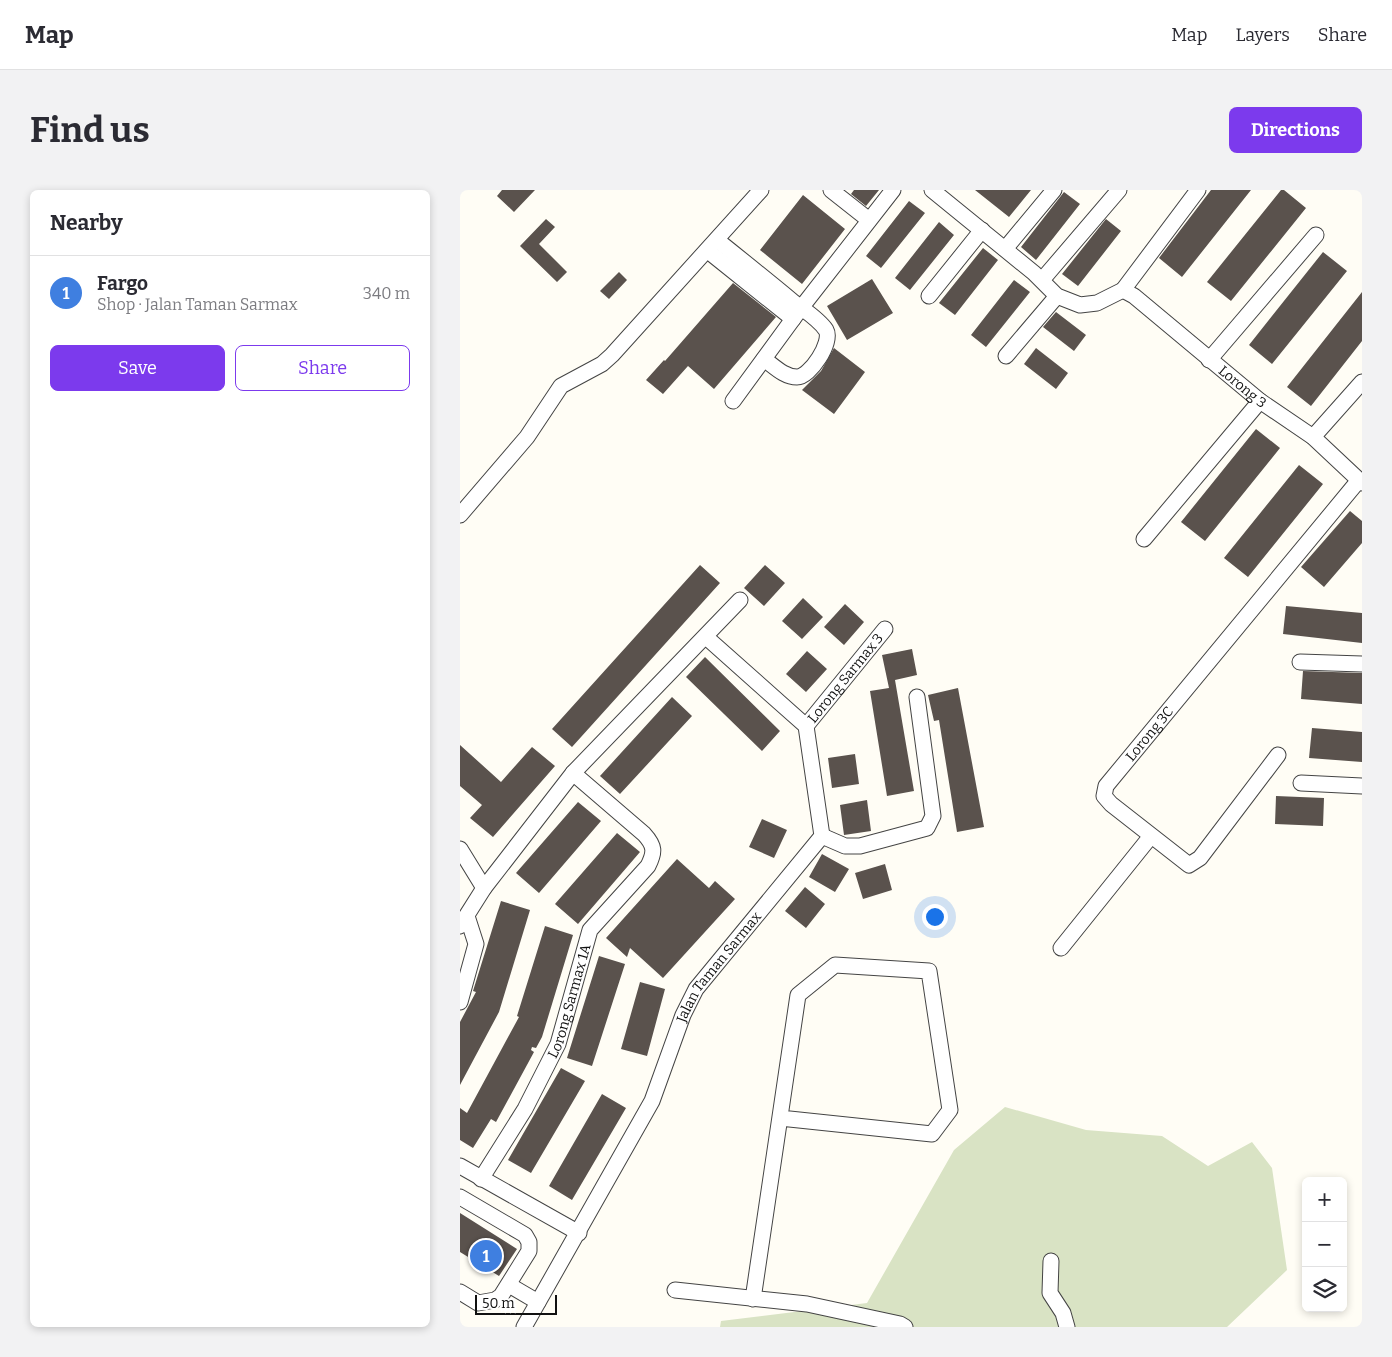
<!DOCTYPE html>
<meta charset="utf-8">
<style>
:root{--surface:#fff;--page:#f2f2f3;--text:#2b2b33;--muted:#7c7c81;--line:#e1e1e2;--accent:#7c3aed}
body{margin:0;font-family:Bitter,serif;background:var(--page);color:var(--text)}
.controls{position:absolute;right:15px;bottom:15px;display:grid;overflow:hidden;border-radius:8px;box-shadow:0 2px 8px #0003}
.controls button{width:45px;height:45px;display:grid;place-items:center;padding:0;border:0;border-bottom:1px solid var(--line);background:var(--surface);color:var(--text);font:25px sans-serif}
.scale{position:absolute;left:15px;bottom:12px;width:82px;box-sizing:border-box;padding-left:5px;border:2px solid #111;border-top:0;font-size:14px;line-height:18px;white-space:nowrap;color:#111;-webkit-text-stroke:4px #fff;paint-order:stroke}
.you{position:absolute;left:474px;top:726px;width:18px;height:18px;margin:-12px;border:4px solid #fff;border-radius:50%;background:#1a73e8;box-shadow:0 0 0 8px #1a73e833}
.badge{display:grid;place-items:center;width:32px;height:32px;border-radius:50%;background:var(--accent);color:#fff;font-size:16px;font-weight:700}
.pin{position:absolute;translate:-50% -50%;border:2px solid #fff;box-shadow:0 1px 5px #0006}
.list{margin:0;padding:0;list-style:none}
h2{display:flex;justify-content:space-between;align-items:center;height:65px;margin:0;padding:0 20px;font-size:21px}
h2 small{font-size:16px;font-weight:400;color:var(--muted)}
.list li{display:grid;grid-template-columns:32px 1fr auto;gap:15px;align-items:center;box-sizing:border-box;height:75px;padding:0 20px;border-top:1px solid var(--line)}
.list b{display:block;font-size:19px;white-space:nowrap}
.list p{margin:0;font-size:16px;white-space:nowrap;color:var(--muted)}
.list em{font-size:16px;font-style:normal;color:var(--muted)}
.actions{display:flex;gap:10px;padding:15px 20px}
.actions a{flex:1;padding:11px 0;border:1px solid var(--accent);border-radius:8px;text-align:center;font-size:18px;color:var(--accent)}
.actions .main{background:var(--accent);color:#fff}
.icon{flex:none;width:28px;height:28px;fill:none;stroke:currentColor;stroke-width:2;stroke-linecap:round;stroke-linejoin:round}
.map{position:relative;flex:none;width:902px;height:1137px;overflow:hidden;border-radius:8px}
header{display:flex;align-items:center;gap:30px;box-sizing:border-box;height:70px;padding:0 25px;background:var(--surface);border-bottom:1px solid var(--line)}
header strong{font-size:24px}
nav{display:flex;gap:28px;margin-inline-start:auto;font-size:18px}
.intro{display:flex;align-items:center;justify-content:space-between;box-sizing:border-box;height:120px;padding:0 30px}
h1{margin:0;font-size:35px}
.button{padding:12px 22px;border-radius:8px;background:var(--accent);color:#fff;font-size:18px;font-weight:700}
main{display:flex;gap:30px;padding:0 30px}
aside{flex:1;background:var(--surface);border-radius:8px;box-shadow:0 2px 8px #0003}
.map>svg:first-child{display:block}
</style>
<header>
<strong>Map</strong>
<nav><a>Map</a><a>Layers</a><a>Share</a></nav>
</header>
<div class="intro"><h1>Find us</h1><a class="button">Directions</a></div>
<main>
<aside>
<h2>Nearby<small></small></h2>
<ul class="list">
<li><span class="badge" style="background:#3f7fe0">1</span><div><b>Fargo</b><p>Shop · Jalan Taman Sarmax</p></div><em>340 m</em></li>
</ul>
<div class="actions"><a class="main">Save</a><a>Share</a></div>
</aside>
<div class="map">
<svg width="902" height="1137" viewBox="0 0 902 1137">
<rect width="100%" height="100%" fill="#fffdf5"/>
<path fill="#d9e3c4" d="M545 917 626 940 702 946 748 976 792 952 812 978 827 1080 767 1137H260L261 1131 407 1113 494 960Z"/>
<path fill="#5a524d" d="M42 0H75L54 22 37 6Z
M394 0H419L406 16 391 4Z
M515 0H571L549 27Z
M751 0H791L722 87 699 68Z
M821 0H824L846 18 771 111 747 92Z
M604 2 620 14 576 70 561 57Z
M343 5 385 39 342 94 300 60Z
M449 11 465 23 421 78 406 66Z
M86 29 95 37 79 54 107 82 97 92 60 56Z
M646 29 661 41 618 96 602 84Z
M479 32 494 45 450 100 435 88Z
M523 58 538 70 495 125 479 113Z
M863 62 887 81 812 174 789 155Z
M159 82 167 90 149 109 140 101Z
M412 89 433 123 387 150 367 116Z
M554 90 570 102 526 157 511 145Z
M273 93 316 127 254 199 228 176 203 204 186 190 204 170 205 171Z
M902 102V151L851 216 827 197Z
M596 122 626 145 614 161 583 137Z
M374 158 405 182 374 224 342 200 361 181Z
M576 158 608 183 596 199 564 174Z
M796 239 820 258 745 351 721 332Z
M839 275 863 294 788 387 764 368Z
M890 321 902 331V353L864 397 841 377Z
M240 375 260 393 112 557 92 539Z
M305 375 325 393 304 416 284 398Z
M343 408 363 427 342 449 322 431Z
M385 414 404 432 384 455 364 437Z
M826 416 902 423V453L823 444Z
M452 459 457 485 435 490 454 601 427 606 410 501 429 498 422 465Z
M347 461 367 479 346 502 326 484Z
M245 467 320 541 302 561 226 487Z
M843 481 902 483V514L841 509Z
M498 498 524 637 497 642 479 530 474 531 468 505Z
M212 507 232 526 160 604 140 586Z
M852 538 902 542V572L849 568Z
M0 555 41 592 72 557 95 576 33 647 10 628 22 615 0 596Z
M395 564 399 594 372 598 368 568Z
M816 606 864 608 863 636 815 634Z
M407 610 411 641 384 645 380 615Z
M118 612 141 631 79 703 56 683Z
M302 629 327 640 314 668 289 657Z
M157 643 180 662 118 734 95 714Z
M362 664 389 679 375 702 349 687Z
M217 669 249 698 255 691 275 709 203 788 170 758 167 767 146 748Z
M425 674 432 700 403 709 395 683Z
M345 697 365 714 346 738 325 721Z
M41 711 70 720 39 822 0 895V832L16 802 13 801Z
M85 736 113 745 82 847 76 858 72 857 71 860 74 862 36 932 31 929 13 958 0 950V918L7 923 59 827 57 826Z
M139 766 165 774 132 876 107 868Z
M180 792 205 799 187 866 161 859Z
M101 878 125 891 71 983 48 970Z
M142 904 166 918 112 1010 89 996Z
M0 1023 57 1059 39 1086 0 1062Z"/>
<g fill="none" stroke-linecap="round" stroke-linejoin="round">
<g stroke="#444" stroke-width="17">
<g id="minor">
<path d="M371 0 409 30"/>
<path d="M472 0 574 83 597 106 620 115 637 113 663 100 738 0"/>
<path d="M257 50C282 70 307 90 331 110 342 119 358 128 366 140 373 152 350 187 337 187 324 187 314 176 304 169"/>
<path d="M545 59 594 0"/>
<path d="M248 61 333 129"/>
<path d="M582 90 659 0"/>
<path id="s1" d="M663 100 674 106 800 211 853 247 902 293"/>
<path d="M469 106 522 40"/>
<path d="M546 166 597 106"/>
<path d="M749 170 856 45"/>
<path d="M273 211 341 118 433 0"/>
<path d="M853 247 902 192"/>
<path d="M0 325 67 247 101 196 142 174 152 165 301 0"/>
<path d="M684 349 800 211"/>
<path d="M840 472 902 474"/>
<path id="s2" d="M346 536 425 439"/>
<path id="s3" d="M818 565 740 668 729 675 651 614 644 606 646 596 899 290"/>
<path d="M841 593 902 596"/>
<path d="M362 646 385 656H400L467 638 473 626 457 507"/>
<path d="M0 659 24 698"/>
<path d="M0 736 24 698 113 583 280 410"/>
<path d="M601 758 691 646"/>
<path d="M0 812 16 754 7 726"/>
<path d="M0 976 119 1043"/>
<path id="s4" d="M21 989 65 919 98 854 130 740 188 676C195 662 195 656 184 644L113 583"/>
<path d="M0 1007 65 1045 69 1052V1061L41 1106 35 1110 18 1113 0 1102"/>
<path d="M591 1071 590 1103 603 1123 607 1137"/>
<path d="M49 1095 78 1112"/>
<path d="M215 1100 347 1114 440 1134 445 1137"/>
<path d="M293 1109 338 805 375 775 469 781 490 920 472 944 320 928"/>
<path id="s5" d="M64 1137 192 911 223 825 236 799 362 646 346 536 246 447"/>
</g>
</g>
<use href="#minor" stroke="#fff" stroke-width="15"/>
</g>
<g text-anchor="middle" stroke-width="5" stroke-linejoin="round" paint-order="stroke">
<g font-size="14" fill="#111" stroke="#fff">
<text dy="5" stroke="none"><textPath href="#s1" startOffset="154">Lorong 3</textPath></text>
<text dy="5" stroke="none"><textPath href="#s2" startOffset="62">Lorong Sarmax 3</textPath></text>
<text dy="5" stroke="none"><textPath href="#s3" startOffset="330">Lorong 3C</textPath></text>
<text dy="5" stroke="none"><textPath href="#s5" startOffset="411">Jalan Taman Sarmax</textPath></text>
<text dy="5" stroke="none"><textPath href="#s4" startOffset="200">Lorong Sarmax 1A</textPath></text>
</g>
</g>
</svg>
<div class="controls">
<button>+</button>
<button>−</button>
<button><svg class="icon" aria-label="layers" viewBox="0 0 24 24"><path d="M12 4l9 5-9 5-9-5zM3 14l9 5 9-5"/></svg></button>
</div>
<div class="scale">50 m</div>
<div class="you"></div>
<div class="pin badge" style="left:26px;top:1066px;background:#3f7fe0">1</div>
</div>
</main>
